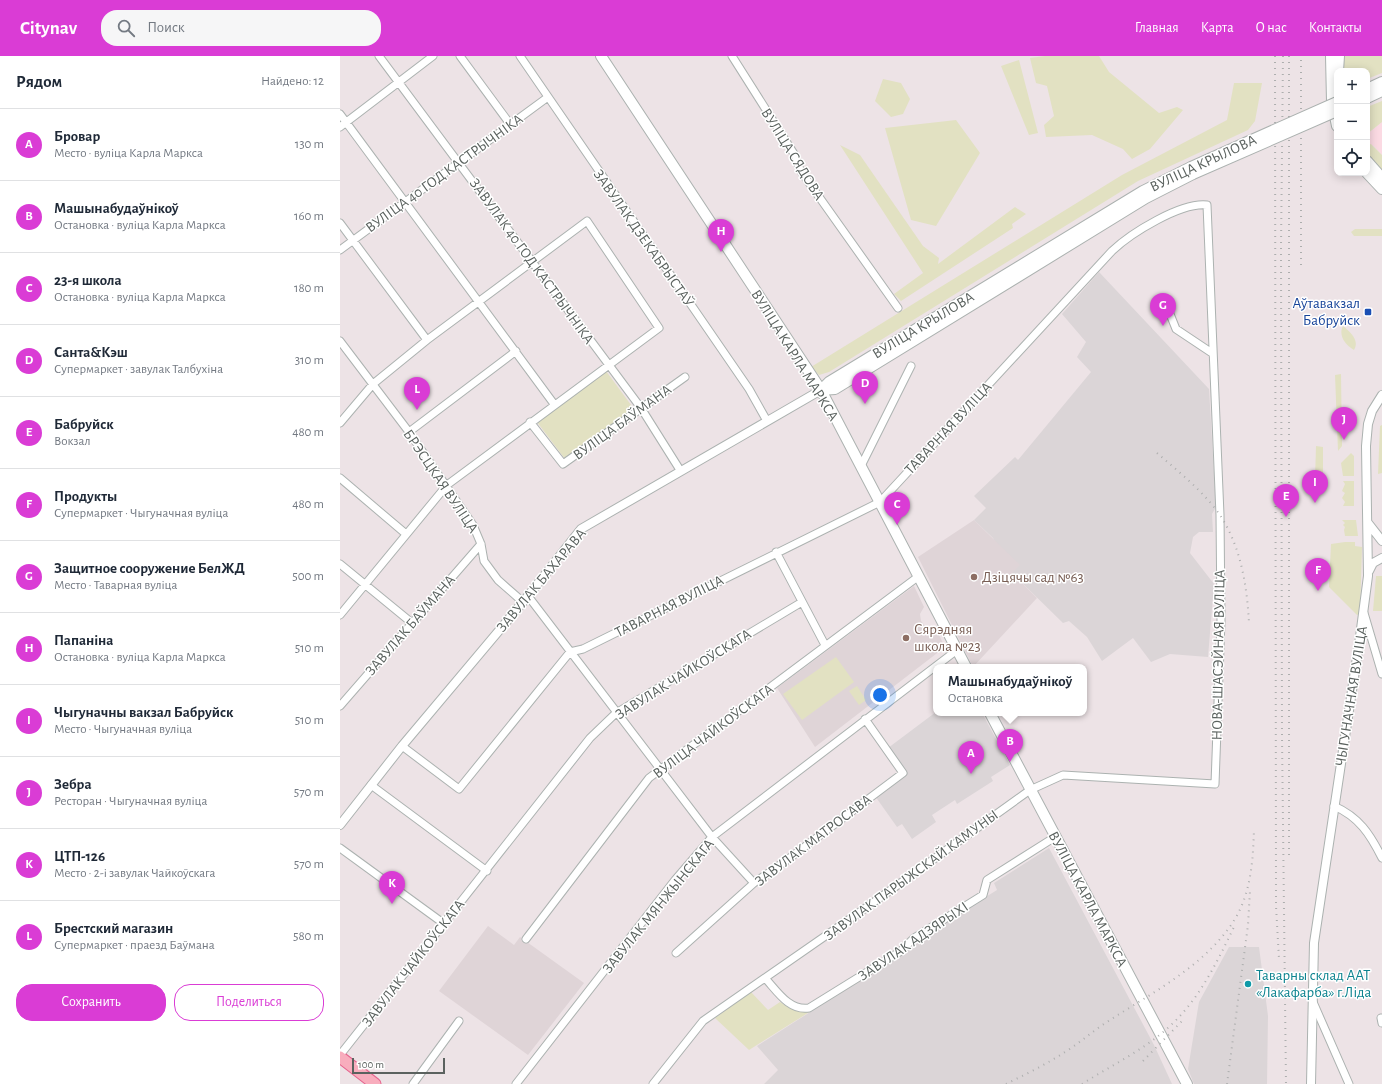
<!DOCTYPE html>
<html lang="ru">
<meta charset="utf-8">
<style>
:root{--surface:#fff;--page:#f6f6f7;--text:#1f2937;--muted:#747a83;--line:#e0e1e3;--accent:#da3cd5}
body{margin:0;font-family:"Alegreya Sans",sans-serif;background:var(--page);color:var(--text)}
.controls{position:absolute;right:12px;top:12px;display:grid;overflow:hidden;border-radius:8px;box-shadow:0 2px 10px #0003}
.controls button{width:36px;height:36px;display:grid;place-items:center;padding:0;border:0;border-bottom:1px solid var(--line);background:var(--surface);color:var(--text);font:20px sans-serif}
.scale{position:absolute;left:12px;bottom:10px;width:93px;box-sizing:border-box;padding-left:4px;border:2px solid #5b625f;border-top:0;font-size:11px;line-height:14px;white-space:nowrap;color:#5b625f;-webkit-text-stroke:3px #fff;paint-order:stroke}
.you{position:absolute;left:540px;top:639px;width:14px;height:14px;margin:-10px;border:3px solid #fff;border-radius:50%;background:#1a73e8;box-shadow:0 0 0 6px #1a73e833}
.badge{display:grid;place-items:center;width:26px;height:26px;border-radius:50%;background:var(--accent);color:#fff;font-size:13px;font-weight:700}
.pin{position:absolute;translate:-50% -33px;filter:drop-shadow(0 1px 2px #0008)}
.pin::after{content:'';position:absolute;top:21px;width:14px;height:12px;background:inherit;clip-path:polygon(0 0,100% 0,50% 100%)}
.popup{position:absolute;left:593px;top:608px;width:154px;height:52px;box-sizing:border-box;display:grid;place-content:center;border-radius:8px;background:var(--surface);filter:drop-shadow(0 1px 3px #0005);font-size:13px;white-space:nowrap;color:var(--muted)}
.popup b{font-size:15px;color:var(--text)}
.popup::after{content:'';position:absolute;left:50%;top:100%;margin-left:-8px;border:8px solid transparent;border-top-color:var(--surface)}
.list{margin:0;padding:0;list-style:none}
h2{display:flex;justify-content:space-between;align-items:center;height:52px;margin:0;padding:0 16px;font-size:17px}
h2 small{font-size:13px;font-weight:400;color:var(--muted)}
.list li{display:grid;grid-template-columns:26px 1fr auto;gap:12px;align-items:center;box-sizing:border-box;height:72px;padding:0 16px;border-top:1px solid var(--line)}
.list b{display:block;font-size:15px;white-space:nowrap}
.list p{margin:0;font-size:13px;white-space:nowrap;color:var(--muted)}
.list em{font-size:13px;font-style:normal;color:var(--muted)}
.actions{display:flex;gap:8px;padding:12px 16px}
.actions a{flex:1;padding:9px 0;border:1px solid var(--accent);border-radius:16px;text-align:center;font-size:14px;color:var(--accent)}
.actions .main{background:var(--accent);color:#fff}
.icon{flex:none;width:22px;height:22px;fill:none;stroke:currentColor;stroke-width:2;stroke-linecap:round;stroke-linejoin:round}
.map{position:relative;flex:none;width:1042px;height:1028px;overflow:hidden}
header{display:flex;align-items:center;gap:24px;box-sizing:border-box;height:56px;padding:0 20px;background:var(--accent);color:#fff}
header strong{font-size:19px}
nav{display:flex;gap:22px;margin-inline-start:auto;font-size:14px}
.search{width:280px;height:36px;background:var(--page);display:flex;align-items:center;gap:10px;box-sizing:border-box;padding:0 14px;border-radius:16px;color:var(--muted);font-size:15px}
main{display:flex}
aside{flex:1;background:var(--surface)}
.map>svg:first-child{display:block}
</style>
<header>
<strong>Citynav</strong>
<div class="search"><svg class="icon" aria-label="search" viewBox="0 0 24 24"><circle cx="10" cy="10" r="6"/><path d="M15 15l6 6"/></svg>Поиск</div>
<nav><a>Главная</a><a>Карта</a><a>О нас</a><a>Контакты</a></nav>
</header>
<main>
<aside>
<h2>Рядом<small>Найдено: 12</small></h2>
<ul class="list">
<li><span class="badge">A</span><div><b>Бровар</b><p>Место · вуліца Карла Маркса</p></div><em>130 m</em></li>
<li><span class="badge">B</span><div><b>Машынабудаўнікоў</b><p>Остановка · вуліца Карла Маркса</p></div><em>160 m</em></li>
<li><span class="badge">C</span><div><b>23-я школа</b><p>Остановка · вуліца Карла Маркса</p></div><em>180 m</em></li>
<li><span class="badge">D</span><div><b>Санта&amp;Кэш</b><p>Супермаркет · завулак Талбухіна</p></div><em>310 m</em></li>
<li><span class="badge">E</span><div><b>Бабруйск</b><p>Вокзал</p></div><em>480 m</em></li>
<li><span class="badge">F</span><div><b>Продукты</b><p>Супермаркет · Чыгуначная вуліца</p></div><em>480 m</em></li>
<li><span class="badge">G</span><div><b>Защитное сооружение БелЖД</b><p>Место · Таварная вуліца</p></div><em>500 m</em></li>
<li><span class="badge">H</span><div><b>Папаніна</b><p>Остановка · вуліца Карла Маркса</p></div><em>510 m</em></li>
<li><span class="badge">I</span><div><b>Чыгуначны вакзал Бабруйск</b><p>Место · Чыгуначная вуліца</p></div><em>510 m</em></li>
<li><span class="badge">J</span><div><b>Зебра</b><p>Ресторан · Чыгуначная вуліца</p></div><em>570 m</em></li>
<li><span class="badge">K</span><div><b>ЦТП-126</b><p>Место · 2-і завулак Чайкоўскага</p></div><em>570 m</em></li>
<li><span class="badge">L</span><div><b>Брестский магазин</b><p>Супермаркет · праезд Баўмана</p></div><em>580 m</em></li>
</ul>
<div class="actions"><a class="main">Сохранить</a><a>Поделиться</a></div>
</aside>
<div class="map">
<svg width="1042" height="1028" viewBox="0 0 1042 1028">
<rect width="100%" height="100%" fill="#ede3e6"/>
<path fill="#fbdae3" d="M1042 66V99L1034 90 1027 89V78Z"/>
<path fill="#dbd5d7" d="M759 216 869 333 876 451 872 458 873 476H859L853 481 850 497 874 528 868 601 830 598 811 606 793 582 762 605 747 581 729 565 723 567 672 517 653 482 634 464 646 452 634 440 675 401 678 404 751 316 737 301 746 286 722 258Z
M596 656 642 657 670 709 651 721 653 725 617 748 615 744 592 759 596 766 572 783 562 768 557 771 535 740 566 717 548 692Z
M709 792 814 989 832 1028H424L438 1014 417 990 575 889 573 886 657 834 654 827Z
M889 891H919L928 960 927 1028H854L848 1013 859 946Z"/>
<path fill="#dfd4d7" d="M634 464 680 509 672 517 697 542 633 611 578 501Z
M574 530 584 551 580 558 581 565 586 571H595L605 591 475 691 437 632Z
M148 870 174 889 180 881 244 927 188 999 99 935Z"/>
<path fill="#e2e1c2" d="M705 0H759L769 16 819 57 837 51 843 54 810 93 792 103 783 93 752 79 706 81 704 69 714 60 707 30 696 27 690 2Z
M1003 0H1042V17L1027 23V15H1003Z
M679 4 698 77 689 79 661 10Z
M543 23 561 27 570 43 563 58 551 61 535 45Z
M894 27H922L915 65 908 74 798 125 489 316 479 319 471 311 782 119 887 64Z
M1042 45V66L1027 78V51Z
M616 64 640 97 596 170 571 164 545 72Z
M1031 88 1042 99V116L1027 99V89Z
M500 89 520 99 583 190 599 202 598 208 675 151 686 158 672 168 673 172 561 245 554 238 583 217Z
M1015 173H1042V180H1014L1011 176Z
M1003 270C1010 276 1020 284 1014 294 1005 289 998 279 1003 270Z
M266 315 294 353 225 403 197 366Z
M1001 318 1002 390 998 395 995 319Z
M1042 369V417L1038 418 1040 370Z
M976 390 983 391V423H975Z
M1011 397 1014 400V420H1003L1001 407Z
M1003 425H1014V450H1003L1005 446 1002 442 1005 437 1002 435 1005 428Z
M1002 464H1016L1018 480H1005L1004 474 1005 471 1003 469 1005 467Z
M1005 486H1015V490L1022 491 1020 558 1017 559 989 531 991 488Z
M1036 520H1042V555H1033Z
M496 601 514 626 462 664 443 638Z
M517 630 526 644 519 649 509 635Z
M411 936 428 954 440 946 451 953 471 955 409 994 375 962Z"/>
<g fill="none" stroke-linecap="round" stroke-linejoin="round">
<g stroke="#acb2b0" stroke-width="9">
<path id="minor" d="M39 0 301 352 340 414
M120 0 170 68
M180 0 409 333 427 365
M392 0 456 101 460 114 558 252
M0 58 214 348
M0 71 93 0
M0 167 87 284
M0 194 208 41
M824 251 830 258 836 273 872 297
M0 285 69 376 133 469 141 488 144 505 158 524 183 546
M190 366 223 408 345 321
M0 367 33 328 87 284 247 165 319 272 107 429 0 559
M69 376 176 295
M521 410 571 310
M0 422 66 478
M436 496 485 589
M0 508 72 567
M188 540 372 781 414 827
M1024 557 1042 618
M0 650 141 488
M62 690 119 733 230 596 243 593 540 446 772 195C791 177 841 146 867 149L880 459 881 565 875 728 723 719 690 734 527 851 363 965 313 1028
M31 729 147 815
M994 750C1019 761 1030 778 1042 802
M0 792 103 867
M186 883 309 722 579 520
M336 897 414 827 447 804 563 717 525 663
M425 922C437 935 449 955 469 952L561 895 574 882 643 839 647 824 715 781
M973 946 1009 1028
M1041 962 1042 967
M0 999 250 682 276 657 462 546
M73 1028 119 965
M176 1028 335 824 372 781 617 594"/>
</g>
<g stroke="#acb2b0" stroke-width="10">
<path id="tertiary" d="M1028 467 1042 485
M1029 515 1033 507 1042 502
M0 769 62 690 188 540 241 473 481 334
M971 1028 974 887 1019 588 1028 520 1026 390 1028 368 1032 355 1042 339"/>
</g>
<g stroke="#acb2b0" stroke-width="12">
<path id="secondary" d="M261 0 481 334 626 611
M991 0 992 45 997 70
M998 15 999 0
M1027 33 1042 26
M1027 42 1042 35
M1027 105 1042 122
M1027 117 1042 133
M481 334 489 326 803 135 851 111
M481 334 495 333 806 142 853 118
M650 657 847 1028"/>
</g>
<g stroke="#e5648e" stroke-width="13">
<path id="primary" d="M0 1001 35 1028"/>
</g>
<use href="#minor" stroke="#fff" stroke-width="7"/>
<use href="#tertiary" stroke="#fff" stroke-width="8"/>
<use href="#secondary" stroke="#fff" stroke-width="10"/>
<use href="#primary" stroke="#f8adbd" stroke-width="11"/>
<path stroke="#adaeae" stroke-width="2" stroke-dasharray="1 5" stroke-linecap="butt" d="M935 0 936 850 939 903
M943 0 941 192 942 680 946 1028
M949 0V800
M961 209V0
M817 397C839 416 863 435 880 459 901 491 907 530 909 567
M803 1005 843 964
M666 1028C686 1018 707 1008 725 996 741 986 754 974 770 964 812 937 862 911 891 869 911 841 913 805 914 773
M742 1028C772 1009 806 993 831 969 860 942 877 906 894 871
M887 1028 908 869 910 835"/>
<g stroke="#acb2b0" stroke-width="12" stroke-linecap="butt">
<path id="secondary-bridge" d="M851 111 997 46
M853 118 997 55"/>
</g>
<use href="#secondary-bridge" stroke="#fff" stroke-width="10"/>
</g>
<rect fill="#1a4fb4" stroke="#fff" stroke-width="1.5" x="1024" y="252" width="8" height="8" rx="2"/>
<g fill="#8d6e63" stroke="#fff" stroke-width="1.5">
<circle cx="634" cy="521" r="4"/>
<circle cx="566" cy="582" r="4"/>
</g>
<circle fill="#0f9aa8" stroke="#fff" stroke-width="1.5" cx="908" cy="928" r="4"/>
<g text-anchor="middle" stroke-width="3" stroke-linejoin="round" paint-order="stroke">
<g font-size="15" fill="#5b625f" stroke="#fff">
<text transform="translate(453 98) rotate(58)" y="5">ВУЛІЦА СЯДОВА</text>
<text transform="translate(863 107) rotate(-25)" y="5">ВУЛІЦА КРЫЛОВА</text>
<text transform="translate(104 117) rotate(-36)" y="5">ВУЛІЦА 40 ГОД КАСТРЫЧНІКА</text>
<text transform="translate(304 182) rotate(55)" y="5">ЗАВУЛАК ДЗЕКАБРЫСТАЎ</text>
<text transform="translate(192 205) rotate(54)" y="5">ЗАВУЛАК 40 ГОД КАСТРЫЧНІКА</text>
<text transform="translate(583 269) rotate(-31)" y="5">ВУЛІЦА КРЫЛОВА</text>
<text transform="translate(455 299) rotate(58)" y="5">ВУЛІЦА КАРЛА МАРКСА</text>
<text transform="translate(282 366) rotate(-36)" y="5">ВУЛІЦА БАЎМАНА</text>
<text transform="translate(608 372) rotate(-47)" y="5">ТАВАРНАЯ ВУЛІЦА</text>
<text transform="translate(101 425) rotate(56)" y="5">БРЭСЦКАЯ ВУЛІЦА</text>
<text transform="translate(201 524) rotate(-50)" y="5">ЗАВУЛАК БАХАРАВА</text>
<text transform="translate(329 550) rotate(-27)" y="5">ТАВАРНАЯ ВУЛІЦА</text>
<text transform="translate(70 569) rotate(-49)" y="5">ЗАВУЛАК БАЎМАНА</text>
<text transform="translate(878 599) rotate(-89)" y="5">НОВА-ШАСЭЙНАЯ ВУЛІЦА</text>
<text transform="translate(343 618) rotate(-32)" y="5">ЗАВУЛАК ЧАЙКОЎСКАГА</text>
<text transform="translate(1011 640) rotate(-81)" y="5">ЧЫГУНАЧНАЯ ВУЛІЦА</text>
<text transform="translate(373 675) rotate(-37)" y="5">ВУЛІЦА ЧАЙКОЎСКАГА</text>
<text transform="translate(473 784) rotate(-37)" y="5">ЗАВУЛАК МАТРОСАВА</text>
<text transform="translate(571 819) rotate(-36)" y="5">ЗАВУЛАК ПАРЫЖСКАЙ КАМУНЫ</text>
<text transform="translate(748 843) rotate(62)" y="5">ВУЛІЦА КАРЛА МАРКСА</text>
<text transform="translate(318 850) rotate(-51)" y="5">ЗАВУЛАК МЯНЖЫНСКАГА</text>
<text transform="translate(573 885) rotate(-34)" y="5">ЗАВУЛАК АДЗЯРЫХІ</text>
<text transform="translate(73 907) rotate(-52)" y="5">ЗАВУЛАК ЧАЙКОЎСКАГА</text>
</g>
<g font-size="15" fill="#164399" stroke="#fff" text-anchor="end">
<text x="1020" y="252">Аўтавакзал<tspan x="1020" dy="17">Бабруйск</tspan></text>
</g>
<g font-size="15" fill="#785e54" stroke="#fff" text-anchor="start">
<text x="642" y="526">Дзіцячы сад №63</text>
<text x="574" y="578">Сярэдняя<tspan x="574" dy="17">школа №23</tspan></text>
</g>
<g font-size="15" fill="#0d838f" stroke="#fff" text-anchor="start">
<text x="916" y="924">Таварны склад ААТ<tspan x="916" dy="17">«Лакафарба» г.Ліда</tspan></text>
</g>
</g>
</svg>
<div class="controls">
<button>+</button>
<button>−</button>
<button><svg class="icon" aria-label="locate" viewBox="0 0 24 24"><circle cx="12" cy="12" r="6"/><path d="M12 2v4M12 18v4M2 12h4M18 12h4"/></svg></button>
</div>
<div class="scale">100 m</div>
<div class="you"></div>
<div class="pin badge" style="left:631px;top:718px">A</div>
<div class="pin badge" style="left:670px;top:706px">B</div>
<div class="popup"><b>Машынабудаўнікоў</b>Остановка</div>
<div class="pin badge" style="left:557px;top:469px">C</div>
<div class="pin badge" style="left:525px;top:348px">D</div>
<div class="pin badge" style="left:946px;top:461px">E</div>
<div class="pin badge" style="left:978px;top:535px">F</div>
<div class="pin badge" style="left:823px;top:270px">G</div>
<div class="pin badge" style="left:381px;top:196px">H</div>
<div class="pin badge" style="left:975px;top:447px">I</div>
<div class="pin badge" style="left:1004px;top:384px">J</div>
<div class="pin badge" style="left:52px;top:848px">K</div>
<div class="pin badge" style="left:77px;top:354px">L</div>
</div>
</main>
